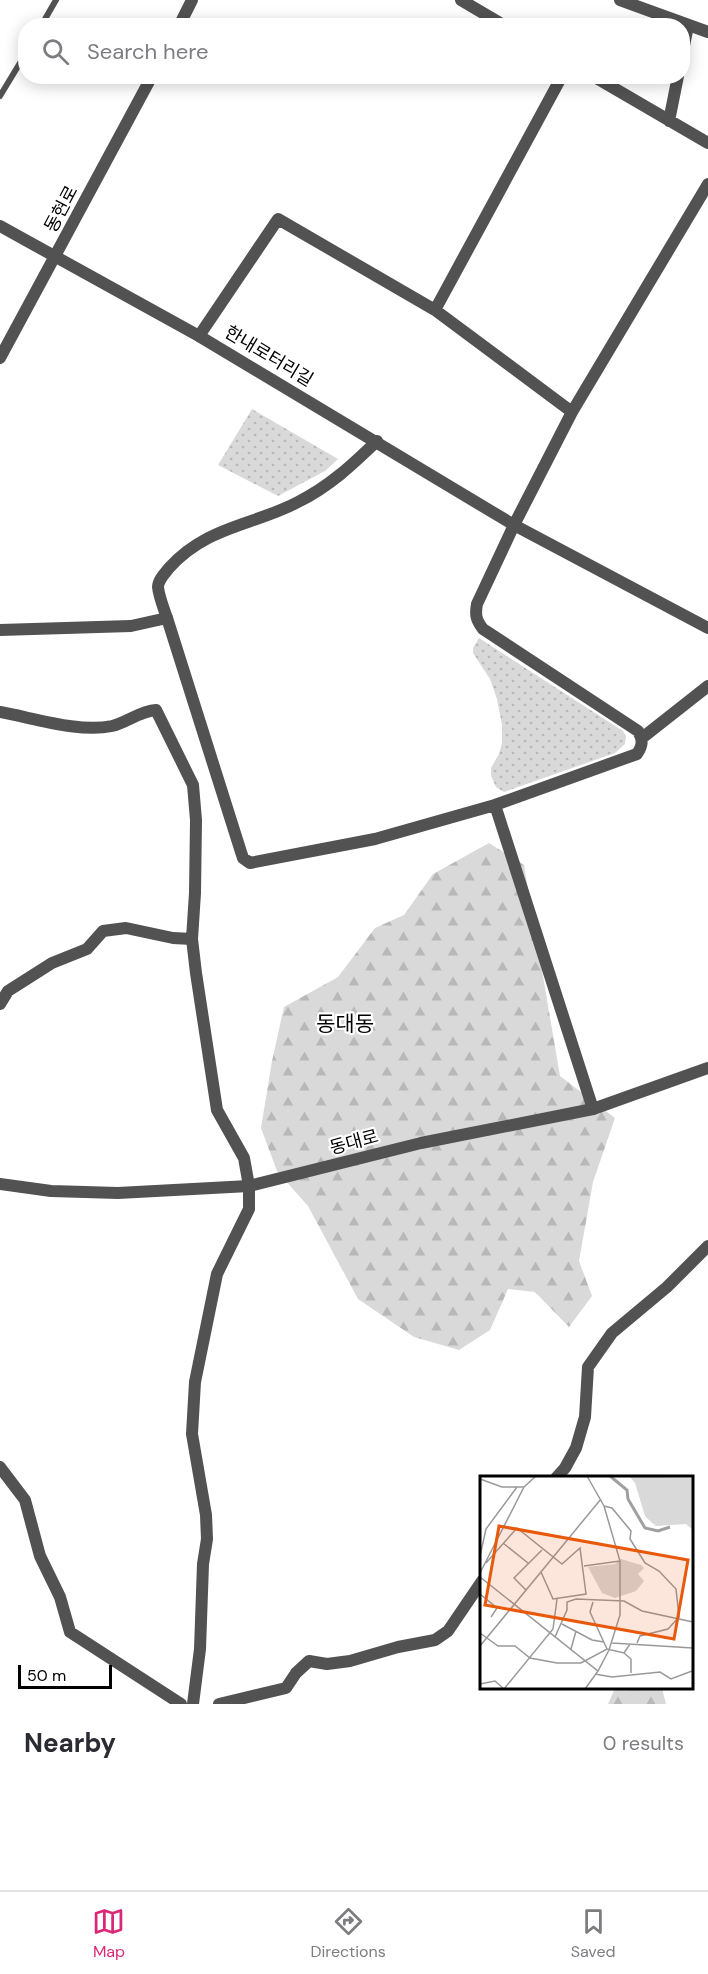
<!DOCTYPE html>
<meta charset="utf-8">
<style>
:root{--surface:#fff;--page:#f7f7f7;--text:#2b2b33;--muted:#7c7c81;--line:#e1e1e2;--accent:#db2777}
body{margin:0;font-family:"DM Sans","Noto Sans KR",sans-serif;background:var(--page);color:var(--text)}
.scale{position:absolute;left:18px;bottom:15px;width:94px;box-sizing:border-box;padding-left:6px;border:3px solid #000;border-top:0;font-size:16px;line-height:21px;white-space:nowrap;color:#000;-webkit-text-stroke:4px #fff;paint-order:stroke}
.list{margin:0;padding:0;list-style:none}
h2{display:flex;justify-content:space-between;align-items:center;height:78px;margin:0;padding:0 24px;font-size:26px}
h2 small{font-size:20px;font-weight:400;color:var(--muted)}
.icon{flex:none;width:33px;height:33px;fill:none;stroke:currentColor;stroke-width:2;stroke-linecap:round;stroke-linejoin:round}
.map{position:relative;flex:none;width:708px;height:1704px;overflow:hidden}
.search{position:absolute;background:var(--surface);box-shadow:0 3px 15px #0003;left:18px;right:18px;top:18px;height:66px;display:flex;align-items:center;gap:15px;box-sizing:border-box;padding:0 21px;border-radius:24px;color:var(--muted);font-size:22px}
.sheet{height:186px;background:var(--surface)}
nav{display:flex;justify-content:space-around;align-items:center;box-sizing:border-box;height:84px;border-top:2px solid var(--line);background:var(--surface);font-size:16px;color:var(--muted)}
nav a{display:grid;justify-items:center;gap:3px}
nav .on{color:var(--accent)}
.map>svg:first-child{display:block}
</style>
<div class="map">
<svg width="708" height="1704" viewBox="0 0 708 1704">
<defs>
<pattern id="grass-dots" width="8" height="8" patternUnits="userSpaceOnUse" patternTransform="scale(1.5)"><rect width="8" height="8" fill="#d9d9d9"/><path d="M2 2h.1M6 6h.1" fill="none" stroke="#b8b8b8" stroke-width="1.8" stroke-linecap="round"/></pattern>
<pattern id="forest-firs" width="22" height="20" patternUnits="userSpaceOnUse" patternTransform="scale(1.5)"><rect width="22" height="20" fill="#d9d9d9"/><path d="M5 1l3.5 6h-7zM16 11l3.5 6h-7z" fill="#b8b8b8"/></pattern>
</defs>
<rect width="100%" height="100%" fill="#fff"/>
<path fill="url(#grass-dots)" d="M252 409 338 459 325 471 278 496 218 465Z
M479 638 623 731 626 736 625 744 615 753 504 792 496 787 491 776V768L499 754 502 743V725L497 699 490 679 473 653V648Z"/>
<path fill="url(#forest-firs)" d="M489 843 524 865 560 1076 615 1118 593 1182 579 1261 592 1296 569 1327 535 1292 508 1289 490 1330 459 1350 414 1337 358 1299 308 1206 277 1171 261 1128 272 1061 284 1007 338 977 375 928 404 915 433 874Z
M615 1688H662L666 1704H608Z"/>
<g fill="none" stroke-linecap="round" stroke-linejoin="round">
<path stroke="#525252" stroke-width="6" d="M41 26 56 0
M0 96 26 53"/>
<path stroke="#525252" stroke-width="12" d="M461 0 505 26
M620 0 708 32
M682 55 688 26
M593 76 708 143
M669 121 678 76
M435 310 562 76
M199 336 278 219 435 310 572 412
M377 441C352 465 330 486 298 502 252 526 207 526 169 568 165 573 158 580 158 587 159 597 164 609 167 618L241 852 243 858 250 863 375 839 495 805 637 754C643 745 643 740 638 731L483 629C476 620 475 615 477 604L514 525 572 412 708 184
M0 712C34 718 79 733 112 726 128 722 140 711 156 710L193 785 196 820 195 893 192 939 196 973 217 1110 244 1158 249 1186V1209L217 1274 195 1382 192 1434 206 1515 207 1539 203 1564 200 1649 193 1704
M642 738 708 686
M495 805 593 1109
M0 1004 8 991 52 963 87 949 103 931 126 928 173 938 192 939
M0 1467 25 1500 40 1556 60 1597 70 1632 181 1704
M556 1478 565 1468 576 1448 585 1417 588 1367 612 1333 667 1287 708 1246
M219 1704 286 1688 296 1673 309 1661 327 1664 350 1661 398 1647 435 1640 448 1631 482 1581"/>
<path stroke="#525252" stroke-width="12" d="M179 26 192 0
M0 226 199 336 514 525 708 628
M0 358 152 76
M0 630 131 626 167 618
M0 1184 51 1191 118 1193 249 1186 421 1143 593 1109 708 1068"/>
</g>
<g text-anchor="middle" stroke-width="4.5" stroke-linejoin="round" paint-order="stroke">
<g font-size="18" fill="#000" stroke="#fff">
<text transform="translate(61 209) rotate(-62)" y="6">동현로</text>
<text transform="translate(269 356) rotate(31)" y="6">한내로터리길</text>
<text transform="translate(354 1142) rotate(-15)" y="6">동대로</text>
</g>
<g font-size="21" fill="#000" stroke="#fff">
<text x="345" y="1031">동대동</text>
</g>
</g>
<g transform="translate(480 1476)">
<rect width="213" height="213" fill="#fff"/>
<path d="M149 0 213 2V54L206 48 176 50 170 45 165 40 155 7ZM141 83 161 89 164 92 158 98 164 105 156 115 135 122 122 117 108 91 135 88Z" fill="#d9d9d9"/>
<path fill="none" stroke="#a0a0a0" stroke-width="3" d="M130 0 147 14 148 23 165 52 178 55 190 51"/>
<path fill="none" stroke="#999" stroke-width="1.5" d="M0 3 22 11H44M124 30 132 32 151 55 150 63 165 87 179 95 196 113 199 141 188 153 160 160 157 167M23 67 48 87M0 80 6 53 37 11M6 87 37 52 82 88 100 72 106 118 73 123 61 96M104 90 140 85M0 97 44 11 56 0M0 101 118 195 129 174 140 139V85L124 30 107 0M46 114 34 102 62 74M0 118 17 132 11 141M113 126 110 136 127 173M82 148 112 164 124 166M0 157 18 170H35L50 182 77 187H101L127 173 144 177 150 168M75 161 87 134V126L96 123 144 125 162 135 213 146M132 167 213 172M0 170 121 23M91 173 96 155M144 177 151 183V197M213 196V174M115 198 132 201 180 196 191 203 212 195M0 208 15 205 24 213 73 153 77 123M105 213 118 195"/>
<path fill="#e8590c" fill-opacity="0.15" stroke="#e8590c" stroke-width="3" d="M19 50 208 84 194 163 5 129Z"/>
<rect width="213" height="213" fill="none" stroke="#000" stroke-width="3"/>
</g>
</svg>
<div class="scale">50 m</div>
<div class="search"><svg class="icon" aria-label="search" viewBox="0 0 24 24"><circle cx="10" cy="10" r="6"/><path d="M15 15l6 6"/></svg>Search here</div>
</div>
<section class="sheet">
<h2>Nearby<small>0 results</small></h2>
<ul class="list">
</ul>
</section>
<nav>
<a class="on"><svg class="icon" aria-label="map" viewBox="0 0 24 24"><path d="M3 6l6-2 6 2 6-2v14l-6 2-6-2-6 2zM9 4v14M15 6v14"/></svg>Map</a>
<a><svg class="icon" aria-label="directions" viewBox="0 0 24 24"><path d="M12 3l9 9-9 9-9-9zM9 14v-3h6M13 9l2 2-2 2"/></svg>Directions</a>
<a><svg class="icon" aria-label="saved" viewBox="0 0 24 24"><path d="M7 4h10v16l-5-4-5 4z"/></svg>Saved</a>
</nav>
